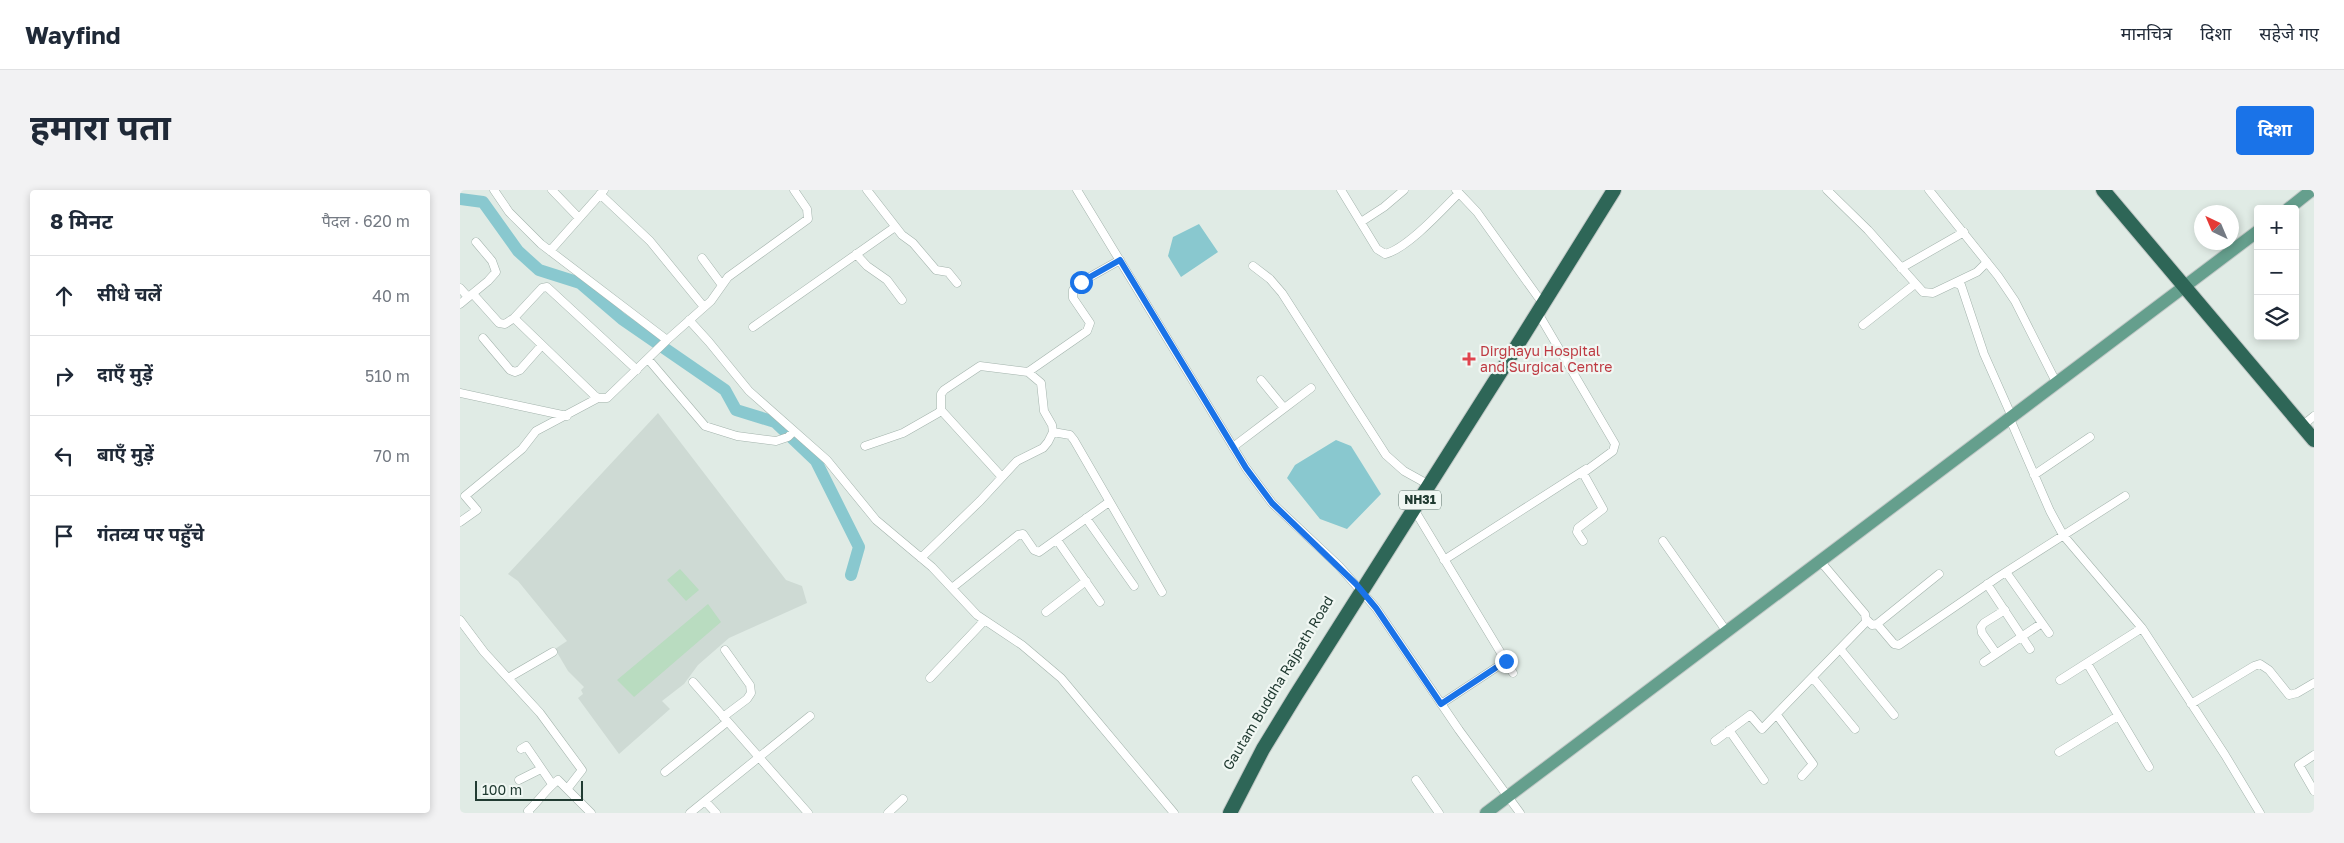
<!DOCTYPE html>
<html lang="hi">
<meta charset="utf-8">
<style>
:root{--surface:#fff;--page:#f2f2f3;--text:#1f2937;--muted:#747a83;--line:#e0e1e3;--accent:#1a73e8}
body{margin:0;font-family:"Golos Text","Noto Sans Devanagari",sans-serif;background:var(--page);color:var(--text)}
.controls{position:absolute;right:15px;top:15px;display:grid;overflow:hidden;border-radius:5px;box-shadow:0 2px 8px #0003}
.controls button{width:45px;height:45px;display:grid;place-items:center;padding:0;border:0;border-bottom:1px solid var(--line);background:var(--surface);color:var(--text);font:25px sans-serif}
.compass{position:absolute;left:1734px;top:15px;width:45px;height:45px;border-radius:50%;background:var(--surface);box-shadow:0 2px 8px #0003;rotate:316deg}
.scale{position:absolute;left:15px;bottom:12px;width:108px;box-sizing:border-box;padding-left:5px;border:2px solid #213b32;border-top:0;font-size:14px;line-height:18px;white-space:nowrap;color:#213b32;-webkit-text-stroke:4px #f0f7f3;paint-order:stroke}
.stop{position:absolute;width:15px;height:15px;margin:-11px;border:4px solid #1a73e8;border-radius:50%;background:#fff}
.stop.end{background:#1a73e8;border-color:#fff;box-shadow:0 1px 5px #0008}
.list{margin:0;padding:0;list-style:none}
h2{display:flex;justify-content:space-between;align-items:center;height:65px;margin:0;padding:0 20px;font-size:21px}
h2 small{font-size:16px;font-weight:400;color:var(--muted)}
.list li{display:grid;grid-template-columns:32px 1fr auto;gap:15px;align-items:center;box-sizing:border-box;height:80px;padding:0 20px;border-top:1px solid var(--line)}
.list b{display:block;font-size:19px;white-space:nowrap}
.list em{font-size:16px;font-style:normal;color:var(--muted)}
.icon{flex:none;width:28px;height:28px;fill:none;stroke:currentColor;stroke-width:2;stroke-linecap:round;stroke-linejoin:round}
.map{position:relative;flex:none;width:1854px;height:623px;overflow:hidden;border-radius:5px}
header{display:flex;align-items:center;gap:30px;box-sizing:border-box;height:70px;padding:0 25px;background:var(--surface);border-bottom:1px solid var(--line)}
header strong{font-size:24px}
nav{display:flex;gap:28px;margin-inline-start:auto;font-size:18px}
.intro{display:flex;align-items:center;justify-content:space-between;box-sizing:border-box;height:120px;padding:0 30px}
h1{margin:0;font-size:35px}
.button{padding:12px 22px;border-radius:5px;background:var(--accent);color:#fff;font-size:18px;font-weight:700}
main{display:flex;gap:30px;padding:0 30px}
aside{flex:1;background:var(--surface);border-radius:5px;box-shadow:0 2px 8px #0003}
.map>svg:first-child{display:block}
</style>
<header>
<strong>Wayfind</strong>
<nav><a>मानचित्र</a><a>दिशा</a><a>सहेजे गए</a></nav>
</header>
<div class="intro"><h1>हमारा पता</h1><a class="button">दिशा</a></div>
<main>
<aside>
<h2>8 मिनट<small>पैदल · 620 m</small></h2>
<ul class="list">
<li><svg class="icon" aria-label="ahead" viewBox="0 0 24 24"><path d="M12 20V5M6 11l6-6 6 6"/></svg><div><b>सीधे चलें</b></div><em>40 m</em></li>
<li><svg class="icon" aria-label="right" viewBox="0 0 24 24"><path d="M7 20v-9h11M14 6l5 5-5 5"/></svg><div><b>दाएँ मुड़ें</b></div><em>510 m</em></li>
<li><svg class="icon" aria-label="left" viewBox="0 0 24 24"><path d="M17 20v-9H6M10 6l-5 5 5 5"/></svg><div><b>बाएँ मुड़ें</b></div><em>70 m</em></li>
<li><svg class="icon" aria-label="arrive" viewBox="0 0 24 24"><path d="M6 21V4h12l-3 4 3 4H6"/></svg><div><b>गंतव्य पर पहुँचे</b></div></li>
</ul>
</aside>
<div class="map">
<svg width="1854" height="623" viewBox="0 0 1854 623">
<rect width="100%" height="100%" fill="#e0ebe5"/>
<path fill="#cedad4" d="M198 223 326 390 342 396 347 413 269 448 238 475 224 494 202 511 210 519 159 564 118 508 123 504 121 500 124 497 108 481 95 459 107 451 58 391 48 384Z"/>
<path fill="#b9dcc0" d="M220 379 239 400 226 411 207 390Z
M248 414 261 432 174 507 157 490Z"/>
<path fill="#89c8cf" d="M739 34 758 62 721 87 708 66 713 47Z
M876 250 891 256 921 304 887 339 860 329 827 288 835 275Z"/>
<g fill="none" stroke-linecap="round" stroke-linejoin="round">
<path stroke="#89c8cf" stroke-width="12" d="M0 9 23 12 58 61 79 80 120 93 162 129 265 200 276 220 315 232 356 271 399 357 391 385"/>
<g stroke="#a3b3ac" stroke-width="9">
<path id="street" d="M34 0 49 22 81 54 207 150
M92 0 119 28
M407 0 442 45 453 53 476 80 488 82 497 93
M617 0 786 278 812 313 879 376 916 418 999 540 1060 623
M881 0 917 59 925 64C947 59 983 19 999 3L996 0
M1367 0 1408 40 1463 102 1473 103 1494 93 1501 95 1524 164 1552 227
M1469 0 1538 86 1555 111 1597 194
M999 3 1017 22 1078 107
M140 4 190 51 244 117
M901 32 924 17 944 0
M90 61 144 0
M396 64 407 76 427 90 442 110
M242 68 262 95
M793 76 810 89 822 103 926 265 944 281 962 291
M1441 78 1504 42
M1494 93 1517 82 1527 72
M0 98 8 107
M13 104 39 133 45 134 54 128 134 205 138 208H147L207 150 251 111 268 87 348 29 347 19 334 0
M0 114 28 91 36 82 32 71 16 52
M1078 123 1155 254 1153 261 1123 283 1143 319 1118 338 1117 342 1123 351
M54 128 82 98 87 97 177 180
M229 130 249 152 289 201 367 270 416 330 472 377 517 425 562 455 601 488 714 623
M1403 135 1455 94
M293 137 435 37
M23 148 50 180 55 182 60 180 82 155
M188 169 245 236 277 246 316 251 328 247 333 242
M568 182 627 141 630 133 613 108V100L621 92 660 70
M801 190 824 218
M0 203 107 226
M481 220 541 286
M1550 229 1590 321 1603 345 1682 438 1765 565 1800 623
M1848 231 1854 226
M593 242 610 245 614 250 702 402
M405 256 443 243 478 223 481 220V204L484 200 520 176 568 182 581 193 584 221 592 235 593 242 588 252 583 258 557 271 520 311 461 368
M773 257 851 198
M1574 285 1630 247
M949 311 1053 483
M626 328 674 396
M0 332 17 320 5 306 62 259 76 241 138 208
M597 350 640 412
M1203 351 1267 442
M984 370 1126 279
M1546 382 1589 443
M1527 394 1570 459
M492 398 558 345 563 344 574 360 579 362 649 312
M586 422 626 391
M1406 429 1412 435 1417 434 1479 384
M0 430 24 462 80 523 122 580 108 598
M1417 434 1434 454 1439 455 1538 387 1665 306
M1381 460 1434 525
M1536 463 1522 443 1521 437 1524 433 1545 420
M1524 472 1582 433
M1627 473 1689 577
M48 488 93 462
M470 488 524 431
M1353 488 1395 539
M1600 490 1682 438
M233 492 348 623
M981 514 1046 471
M1731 514 1794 476 1800 474 1809 480 1829 505 1837 503 1854 493
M1317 525 1353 574 1342 586
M263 527 287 509 291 503 290 495 265 460
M1269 540 1304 590
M1255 551 1290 525 1302 539 1406 432 1405 424 1361 372
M61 559 66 556 92 594
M1599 562 1658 526
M1854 565 1839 575 1854 601
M205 582 267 532
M59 590 81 579
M956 590 979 623
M245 611 256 623
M69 623 68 621C79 611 86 599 98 590L131 623
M230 623 350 526
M428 623 443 609"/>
</g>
<g stroke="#c1c8c6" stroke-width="14">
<path id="primary" d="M1828 19 1852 0
M1026 623 1798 41"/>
</g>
<g stroke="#c1c8c6" stroke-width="16">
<path id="highway" d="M1643 0 1854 250
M770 623 803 559 836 505 1040 183 1154 0"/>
</g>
<use href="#street" stroke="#fff" stroke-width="8"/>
<use href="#primary" stroke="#659f8d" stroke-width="12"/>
<use href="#highway" stroke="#2e6657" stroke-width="14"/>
</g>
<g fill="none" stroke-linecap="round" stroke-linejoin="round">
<path stroke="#1a73e8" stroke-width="6" d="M621 92 660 70 786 278 812 313 896 394 916 418 981 514 1046 471"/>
</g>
<path fill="#e0444e" stroke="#f0f7f3" stroke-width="2" d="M1006.5 161.5h5v5h5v5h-5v5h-5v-5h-5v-5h5z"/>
<g text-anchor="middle" stroke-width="4.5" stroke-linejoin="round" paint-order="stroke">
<rect fill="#f0f7f3" stroke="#5f736c" stroke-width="1" x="939" y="300.5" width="42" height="19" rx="4"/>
<g font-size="12" font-weight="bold" fill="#213b32">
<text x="960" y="314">NH31</text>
</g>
<g font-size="14" fill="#be3a42" stroke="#f0f7f3" text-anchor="start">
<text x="1020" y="166">Dirghayu Hospital<tspan x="1020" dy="16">and Surgical Centre</tspan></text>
</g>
<g font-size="14" fill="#213b32" stroke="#f0f7f3">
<text transform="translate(818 493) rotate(-59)" y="5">Gautam Buddha Rajpath Road</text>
</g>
</g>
</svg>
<div class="controls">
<button>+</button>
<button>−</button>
<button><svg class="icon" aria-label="layers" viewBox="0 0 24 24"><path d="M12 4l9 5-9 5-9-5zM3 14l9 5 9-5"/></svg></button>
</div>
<svg class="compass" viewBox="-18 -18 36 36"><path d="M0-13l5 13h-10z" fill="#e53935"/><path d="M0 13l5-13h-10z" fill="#747a83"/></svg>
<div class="scale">100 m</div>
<div class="stop" style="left:621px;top:92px"></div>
<div class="stop end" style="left:1046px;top:471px"></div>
</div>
</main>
